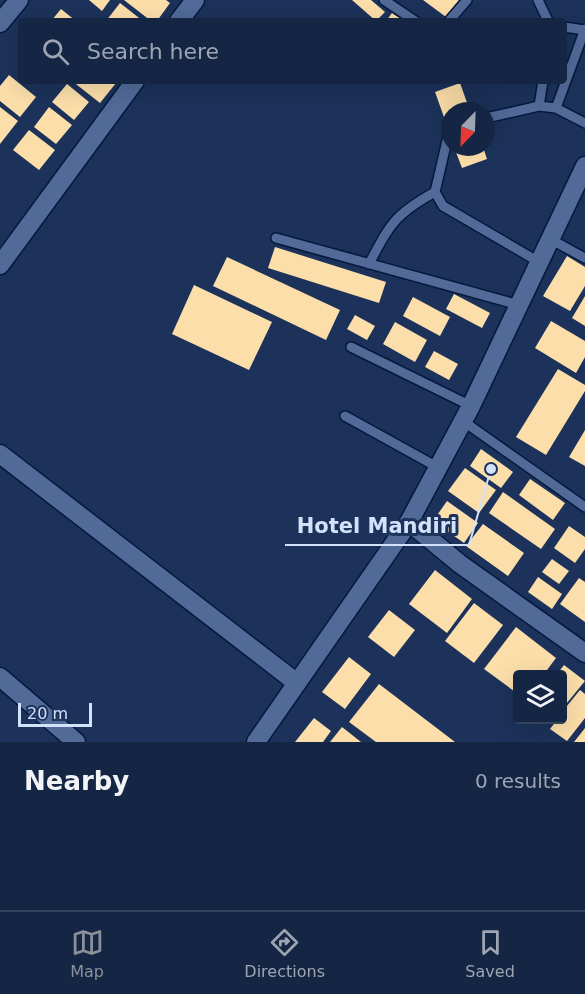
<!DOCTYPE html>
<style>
:root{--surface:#152644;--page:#22324f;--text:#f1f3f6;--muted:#9da5b2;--line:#34435d;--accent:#8c9099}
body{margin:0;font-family:"DejaVu Sans",sans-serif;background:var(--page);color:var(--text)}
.controls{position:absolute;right:18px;bottom:18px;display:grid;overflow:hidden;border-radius:6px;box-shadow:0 6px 24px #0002}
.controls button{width:54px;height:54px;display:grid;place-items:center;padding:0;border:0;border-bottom:2px solid var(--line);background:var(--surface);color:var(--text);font:30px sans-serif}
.compass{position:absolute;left:441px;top:102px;width:54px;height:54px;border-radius:50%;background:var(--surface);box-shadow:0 6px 24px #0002;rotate:203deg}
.scale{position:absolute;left:18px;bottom:15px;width:74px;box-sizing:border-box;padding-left:6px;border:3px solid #d3e2fb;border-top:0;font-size:16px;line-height:21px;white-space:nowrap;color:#d3e2fb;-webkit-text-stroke:4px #1c325a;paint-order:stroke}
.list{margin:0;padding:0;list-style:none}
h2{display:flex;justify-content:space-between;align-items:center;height:78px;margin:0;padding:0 24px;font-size:26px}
h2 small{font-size:20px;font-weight:400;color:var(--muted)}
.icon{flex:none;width:33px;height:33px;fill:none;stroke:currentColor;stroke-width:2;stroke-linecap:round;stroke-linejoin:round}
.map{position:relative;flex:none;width:585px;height:742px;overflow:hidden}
.search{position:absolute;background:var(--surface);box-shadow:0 6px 24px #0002;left:18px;right:18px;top:18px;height:66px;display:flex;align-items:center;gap:15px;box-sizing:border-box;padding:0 21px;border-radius:6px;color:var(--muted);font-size:22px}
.sheet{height:168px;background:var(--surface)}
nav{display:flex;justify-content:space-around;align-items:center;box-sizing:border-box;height:84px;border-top:2px solid var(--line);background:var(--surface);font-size:16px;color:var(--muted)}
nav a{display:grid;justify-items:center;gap:3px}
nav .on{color:var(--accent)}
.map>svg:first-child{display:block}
</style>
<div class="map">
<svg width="585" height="742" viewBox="0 0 585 742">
<rect width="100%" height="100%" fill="#1c325a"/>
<path fill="#fbdea9" d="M89 0H110L102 11Z
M124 0H166L170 3 157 21H151Z
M352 0H371L385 12 376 21Z
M423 0H459L446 17Z
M120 3 143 21H106Z
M61 9 76 21H51Z
M392 13 404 21H386Z
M9 75 36 97 20 117 0 101V86Z
M72 81H115L116 83 100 103Z
M460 83 470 111H450V134L435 92Z
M67 84 89 102 74 120 52 102Z
M0 107 18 121 0 144Z
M49 107 72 125 56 144 34 127Z
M29 130 55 150 39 170 13 150Z
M454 147H483L487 159 462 168Z
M275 247 386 282 379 303 268 268Z
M567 256 585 267V286L570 311 543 296Z
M227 257 340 310 326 340 213 286Z
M194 285 272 322 249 370 172 334Z
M454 294 490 313 482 328 446 309Z
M585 296V326L572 318Z
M413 297 450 317 440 336 403 316Z
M355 315 375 326 367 340 347 329Z
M551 321 585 341V357L576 373 535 348Z
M395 322 427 340 415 362 383 344Z
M434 351 458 364 449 380 425 367Z
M558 369 585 385V391L546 455 516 437Z
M585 430V466L569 457Z
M481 449 513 472 501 488 470 466Z
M465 468 496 490 479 513 448 491Z
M530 479 565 503 553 520 519 495Z
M503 492 555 529 541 549 489 513Z
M447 501 478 523 464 543 433 521Z
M483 524 524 553 508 576 466 546Z
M569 526 585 537V549L575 563 554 548Z
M552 559 569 571 559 584 542 572Z
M435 570 472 599 447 633 409 604Z
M538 577 562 594 552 609 528 592Z
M579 578 585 582V622L560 604Z
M474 603 503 625 474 663 445 641Z
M389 610 415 630 394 657 368 637Z
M516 627 556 658 544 674H518V694L484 669Z
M349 657 371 674 345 709 322 692Z
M564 665 585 681 562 709V674H557Z
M379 684 455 742H376L349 722Z
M580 690 585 694V718L567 741 550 729 557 720H562V712Z
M314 718 331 731 323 742H295Z
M342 727 361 742H330Z
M585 728V742H574Z"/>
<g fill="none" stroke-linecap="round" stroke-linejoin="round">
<g stroke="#05183e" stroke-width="12">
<path id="lane" d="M384 0 415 21
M538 0 548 21
M449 21 467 0
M564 27 585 30
M539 106 543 81
M556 108 585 29
M486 118 539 106 556 108 585 123
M449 132 435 192 443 206 539 262
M276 238 519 305
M550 239 585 258
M369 264C390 224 395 214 435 192
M351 347 471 406
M345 416 439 468
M463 421 585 507"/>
</g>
<g stroke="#05183e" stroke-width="21">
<path id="street" d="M179 21 195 0
M0 23 19 0
M0 265 135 81
M0 454 297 683
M409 522 460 564 585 653
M0 677 76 742"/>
</g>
<g stroke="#05183e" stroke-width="21">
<path id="secondary" d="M256 742 409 522 471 406 585 166"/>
</g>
<use href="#lane" stroke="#516a97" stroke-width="9"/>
<use href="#street" stroke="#516a97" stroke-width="18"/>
<use href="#secondary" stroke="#516a97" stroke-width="18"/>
</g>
<path fill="none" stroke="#d3e2fb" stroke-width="2" d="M491 469L469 545H285"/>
<circle fill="#d3e2fb" stroke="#1c325a" stroke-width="2" cx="491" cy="469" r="6"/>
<g font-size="21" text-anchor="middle" font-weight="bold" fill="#d3e2fb" stroke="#1c325a" stroke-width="6" stroke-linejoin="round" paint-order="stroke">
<text x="377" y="533">Hotel Mandiri</text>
</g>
</svg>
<div class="controls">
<button><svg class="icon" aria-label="layers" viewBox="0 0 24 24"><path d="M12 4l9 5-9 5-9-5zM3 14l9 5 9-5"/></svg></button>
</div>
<svg class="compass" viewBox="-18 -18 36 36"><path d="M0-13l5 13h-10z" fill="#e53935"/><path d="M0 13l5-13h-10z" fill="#9da5b2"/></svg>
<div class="scale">20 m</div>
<div class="search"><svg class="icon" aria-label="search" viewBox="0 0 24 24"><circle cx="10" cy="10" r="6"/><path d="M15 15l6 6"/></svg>Search here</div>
</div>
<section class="sheet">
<h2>Nearby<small>0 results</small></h2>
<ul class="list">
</ul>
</section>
<nav>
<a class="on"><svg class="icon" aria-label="map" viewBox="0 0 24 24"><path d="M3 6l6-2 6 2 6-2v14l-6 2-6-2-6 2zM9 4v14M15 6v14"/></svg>Map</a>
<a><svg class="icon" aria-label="directions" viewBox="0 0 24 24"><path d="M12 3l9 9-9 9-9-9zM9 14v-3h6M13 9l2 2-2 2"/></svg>Directions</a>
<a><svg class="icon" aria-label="saved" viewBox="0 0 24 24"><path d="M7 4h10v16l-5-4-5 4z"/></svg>Saved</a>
</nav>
